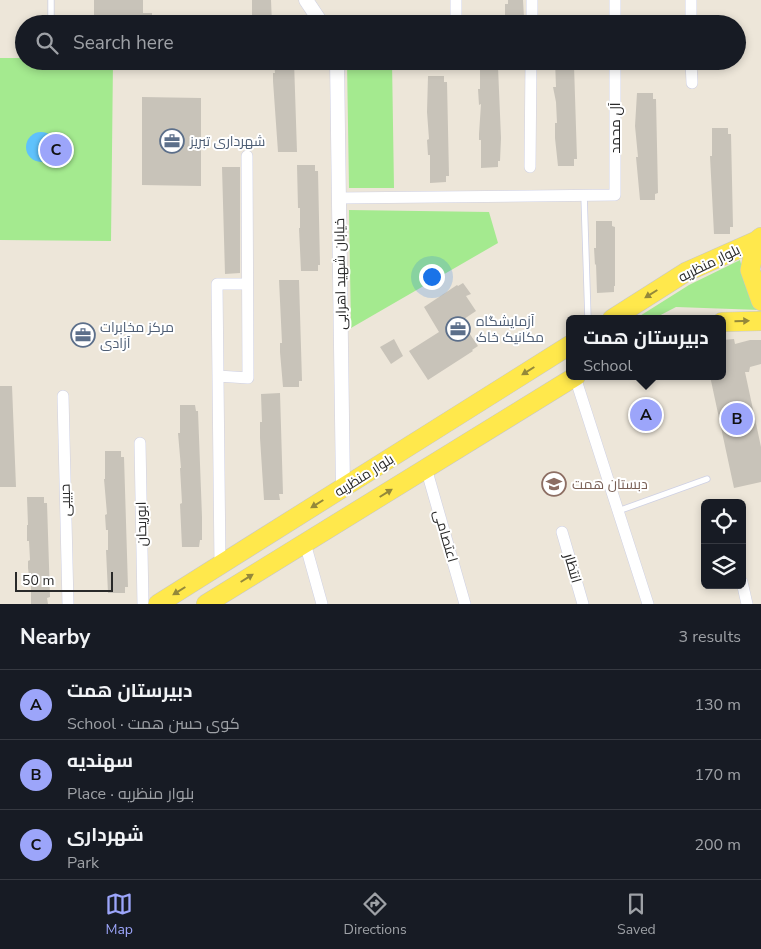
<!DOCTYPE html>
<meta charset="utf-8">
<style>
:root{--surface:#171b24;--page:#242831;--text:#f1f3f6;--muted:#9ea1a6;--line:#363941;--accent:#9ca5fa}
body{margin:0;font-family:"Nunito Sans",Cairo,sans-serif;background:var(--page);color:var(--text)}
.controls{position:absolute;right:15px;bottom:15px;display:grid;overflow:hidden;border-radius:8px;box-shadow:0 2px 8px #0003}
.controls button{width:45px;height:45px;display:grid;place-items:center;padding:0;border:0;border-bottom:1px solid var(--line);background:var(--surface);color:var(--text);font:25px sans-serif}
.scale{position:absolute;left:15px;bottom:12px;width:98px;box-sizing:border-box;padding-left:5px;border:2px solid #292929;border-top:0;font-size:14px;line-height:18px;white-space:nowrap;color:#292929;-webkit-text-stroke:4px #fff;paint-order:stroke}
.you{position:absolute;left:431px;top:276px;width:18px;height:18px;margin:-12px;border:4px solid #fff;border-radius:50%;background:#1a73e8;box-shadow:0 0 0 8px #1a73e833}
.badge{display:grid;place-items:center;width:32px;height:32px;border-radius:50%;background:var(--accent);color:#111;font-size:16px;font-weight:700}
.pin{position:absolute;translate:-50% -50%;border:2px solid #fff;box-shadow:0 1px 5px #0006}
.popup{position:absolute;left:566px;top:315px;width:160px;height:65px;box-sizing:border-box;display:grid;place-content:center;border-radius:8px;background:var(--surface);filter:drop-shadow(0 1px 4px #0005);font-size:16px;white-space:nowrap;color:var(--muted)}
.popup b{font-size:19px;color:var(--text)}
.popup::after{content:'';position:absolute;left:50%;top:100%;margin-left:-10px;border:10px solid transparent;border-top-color:var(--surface)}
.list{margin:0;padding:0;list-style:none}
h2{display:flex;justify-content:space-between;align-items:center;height:65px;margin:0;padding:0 20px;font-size:21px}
h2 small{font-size:16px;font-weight:400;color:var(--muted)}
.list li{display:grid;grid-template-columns:32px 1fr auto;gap:15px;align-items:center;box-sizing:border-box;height:70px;padding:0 20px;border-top:1px solid var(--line)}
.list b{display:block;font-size:19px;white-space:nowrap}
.list p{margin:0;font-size:16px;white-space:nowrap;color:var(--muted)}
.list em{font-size:16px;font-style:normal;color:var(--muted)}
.icon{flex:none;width:28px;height:28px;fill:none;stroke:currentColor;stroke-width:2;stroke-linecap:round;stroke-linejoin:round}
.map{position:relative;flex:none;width:761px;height:604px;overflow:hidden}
.search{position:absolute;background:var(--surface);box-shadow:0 2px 8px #0003;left:15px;right:15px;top:15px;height:55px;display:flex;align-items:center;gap:12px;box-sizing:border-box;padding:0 18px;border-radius:28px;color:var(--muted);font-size:19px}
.sheet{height:275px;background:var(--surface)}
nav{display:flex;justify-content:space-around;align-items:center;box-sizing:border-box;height:70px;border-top:1px solid var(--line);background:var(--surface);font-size:14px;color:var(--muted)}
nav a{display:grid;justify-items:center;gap:2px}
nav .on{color:var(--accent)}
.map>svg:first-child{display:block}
</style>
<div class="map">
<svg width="761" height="604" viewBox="0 0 761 604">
<rect width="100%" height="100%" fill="#ede6d9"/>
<path fill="#a4ea8f" d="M0 58H24V61H113L111 241 0 240Z
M347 61H392L394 188H349Z
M349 210 489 212 498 243 351 328Z
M740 260 749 294 760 310 676 307 653 319H635L689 285Z"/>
<path fill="#5fc2fc" d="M26 147a15 15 0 1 1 30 0a15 15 0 1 1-30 0Z"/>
<path fill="#c8c3b9" d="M94 0H143V13H152V24H94Z
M252 0H271L272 24H252Z
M508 0H523L524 18H505V4H508Z
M274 61H294L297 152H278L273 81V73H275Z
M480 61H495L496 67H498L501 138 500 161H498V167L481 168V140H479V134L481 104 479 105 478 89H480Z
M555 61H572L571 65H574L577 159H574V166H558L555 138V123H557L556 102 553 87H556Z
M428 76H444V82H447L449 176H446V182L430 183V155H428L427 140 429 139 427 112Z
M637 93H653V99H656L658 193 655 194V200H640L636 157H638L635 126Z
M142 97 201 98V186L142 185Z
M712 128H728V134H731L733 227H730V234H714L710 156H712Z
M297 165H315V171H318L320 265H318V271H301L299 228H300V208H298Z
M222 167H240V273L225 274Z
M596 221H612V226L615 227V286H614V292L597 293 596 264 595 265 594 248H596Z
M279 280H299L302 381H299V387H283L280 352V343H282Z
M463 283 471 294 466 296 476 311 461 321 478 346 472 350 473 351 428 380 409 351 439 332 424 307 457 285 458 286Z
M394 339 403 356 391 364 380 347Z
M734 339 735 344 750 340H761V364L750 367 749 372H745L761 447V482L734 488 710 376H722V340Z
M0 386H12L16 487H0Z
M280 393 283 494H279L280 500H264L260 438V422H262L261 394Z
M180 405H195L196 411H198L202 517V540H200L199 547H182L180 504 182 503 180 468H181L178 433H180Z
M105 451H121V457H124L128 587H125V593H108L106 550H108V530H106L105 515 107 514 104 479H105Z
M27 497H44V503H47L50 597 47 598 48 604H31V576H29L28 568V561L30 560 29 541H27V525H28Z"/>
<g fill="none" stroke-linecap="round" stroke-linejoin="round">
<g stroke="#ced0e4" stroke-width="7">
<path id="service" d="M51 24V0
M584 195 588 319
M618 511 707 479"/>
</g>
<g stroke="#ced0e4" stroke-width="12">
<path id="minor" d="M456 0V24
M691 0V24
M532 24V0
M615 24V0
M691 61 692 83
M530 167 531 61
M339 198 615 195V61
M218 376 248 378 247 156
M575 377 648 604
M63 396 68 604
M140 443 143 604
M426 468 465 604
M562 532 583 604
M305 543 322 604
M220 565 217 284H247
M742 582 747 604"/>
</g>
<g stroke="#ced0e4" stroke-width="15">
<path id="tertiary" d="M306 0 322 24
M337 61 343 488"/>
</g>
<g stroke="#c7c7c7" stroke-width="20">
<path id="primary" d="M761 237 756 241 750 270 761 301
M612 319 686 272 756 241
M722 322 761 321
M158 604 570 345
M206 604 576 376"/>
</g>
<use href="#service" stroke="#fff" stroke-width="5.5"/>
<use href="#minor" stroke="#fff" stroke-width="11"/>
<use href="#tertiary" stroke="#fff" stroke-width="14"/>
<use href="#primary" stroke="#ffe84c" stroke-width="19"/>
</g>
<defs><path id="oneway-solid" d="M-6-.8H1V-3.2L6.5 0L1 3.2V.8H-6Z" transform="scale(1.25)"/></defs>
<g fill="#94883a">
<use href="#oneway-solid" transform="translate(651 294) rotate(148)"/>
<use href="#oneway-solid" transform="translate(742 321) rotate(-1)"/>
<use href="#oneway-solid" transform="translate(528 371) rotate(148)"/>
<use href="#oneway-solid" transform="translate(386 493) rotate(-32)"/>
<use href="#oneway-solid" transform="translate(317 504) rotate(148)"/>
<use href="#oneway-solid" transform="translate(247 578) rotate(-32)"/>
<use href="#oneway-solid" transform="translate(179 591) rotate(148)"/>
</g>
<defs>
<g id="office-ring" transform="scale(1.25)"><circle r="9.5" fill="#fff" stroke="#5c6f8a" stroke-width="1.5"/><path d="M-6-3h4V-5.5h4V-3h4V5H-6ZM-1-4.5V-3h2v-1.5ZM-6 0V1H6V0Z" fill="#5c6f8a"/></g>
<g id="school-ring" transform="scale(1.25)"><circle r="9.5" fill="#fff" stroke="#8d6e63" stroke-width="1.5"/><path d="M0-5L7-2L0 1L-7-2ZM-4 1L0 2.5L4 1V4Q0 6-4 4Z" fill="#8d6e63"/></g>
</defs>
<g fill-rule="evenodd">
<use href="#office-ring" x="172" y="141"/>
<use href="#office-ring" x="458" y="329"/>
<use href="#office-ring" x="83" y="335"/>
<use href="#school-ring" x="554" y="484"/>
</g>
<g text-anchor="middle" stroke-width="4" stroke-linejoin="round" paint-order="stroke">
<g font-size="14" fill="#292929" stroke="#fff">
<text transform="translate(615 128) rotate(-90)" y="5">آل محمد</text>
<text transform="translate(709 263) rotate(-26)" y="5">بلوار منظریه</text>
<text transform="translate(340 274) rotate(-91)" y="5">خیابان شهید اهرابی</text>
<text transform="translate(364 475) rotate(-32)" y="5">بلوار منظریه</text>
<text transform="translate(65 500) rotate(-91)" y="5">حبیبی</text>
<text transform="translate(141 524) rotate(-91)" y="5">ابوریحان</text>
<text transform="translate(446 536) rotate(74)" y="5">اعتصامی</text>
<text transform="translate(573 568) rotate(74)" y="5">انتظار</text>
</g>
<g font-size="14" fill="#4e5e75" stroke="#fff" text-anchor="start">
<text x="190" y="146">شهرداری تبریز</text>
<text x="476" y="326">آزمایشگاه<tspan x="476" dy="16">مکانیک خاک</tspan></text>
<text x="100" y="332">مرکز مخابرات<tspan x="100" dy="16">آزادی</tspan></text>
</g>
<g font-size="14" fill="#785e54" stroke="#fff" text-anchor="start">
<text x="572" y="489">دبستان همت</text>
</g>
</g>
</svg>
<div class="controls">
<button><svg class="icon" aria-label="locate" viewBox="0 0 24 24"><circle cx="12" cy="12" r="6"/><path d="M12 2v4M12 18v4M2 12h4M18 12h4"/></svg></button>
<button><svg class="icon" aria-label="layers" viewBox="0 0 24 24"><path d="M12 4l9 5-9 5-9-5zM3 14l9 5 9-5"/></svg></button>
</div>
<div class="scale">50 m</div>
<div class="you"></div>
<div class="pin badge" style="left:646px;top:415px">A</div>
<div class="popup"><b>دبیرستان همت</b>School</div>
<div class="pin badge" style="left:737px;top:419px">B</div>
<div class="pin badge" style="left:56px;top:150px">C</div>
<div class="search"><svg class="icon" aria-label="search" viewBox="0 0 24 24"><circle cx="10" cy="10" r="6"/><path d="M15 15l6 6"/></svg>Search here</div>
</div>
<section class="sheet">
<h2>Nearby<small>3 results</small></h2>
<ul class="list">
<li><span class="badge">A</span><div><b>دبیرستان همت</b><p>School · کوی حسن همت</p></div><em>130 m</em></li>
<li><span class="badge">B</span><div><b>سهندیه</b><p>Place · بلوار منظریه</p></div><em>170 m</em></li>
<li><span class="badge">C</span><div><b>شهرداری</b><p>Park</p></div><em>200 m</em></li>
</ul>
</section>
<nav>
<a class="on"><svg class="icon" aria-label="map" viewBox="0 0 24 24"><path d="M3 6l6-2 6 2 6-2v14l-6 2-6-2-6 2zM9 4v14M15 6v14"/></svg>Map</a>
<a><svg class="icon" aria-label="directions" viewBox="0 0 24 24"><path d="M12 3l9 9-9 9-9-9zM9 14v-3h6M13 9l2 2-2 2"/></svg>Directions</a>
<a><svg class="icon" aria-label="saved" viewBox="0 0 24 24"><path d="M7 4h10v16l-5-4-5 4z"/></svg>Saved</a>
</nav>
